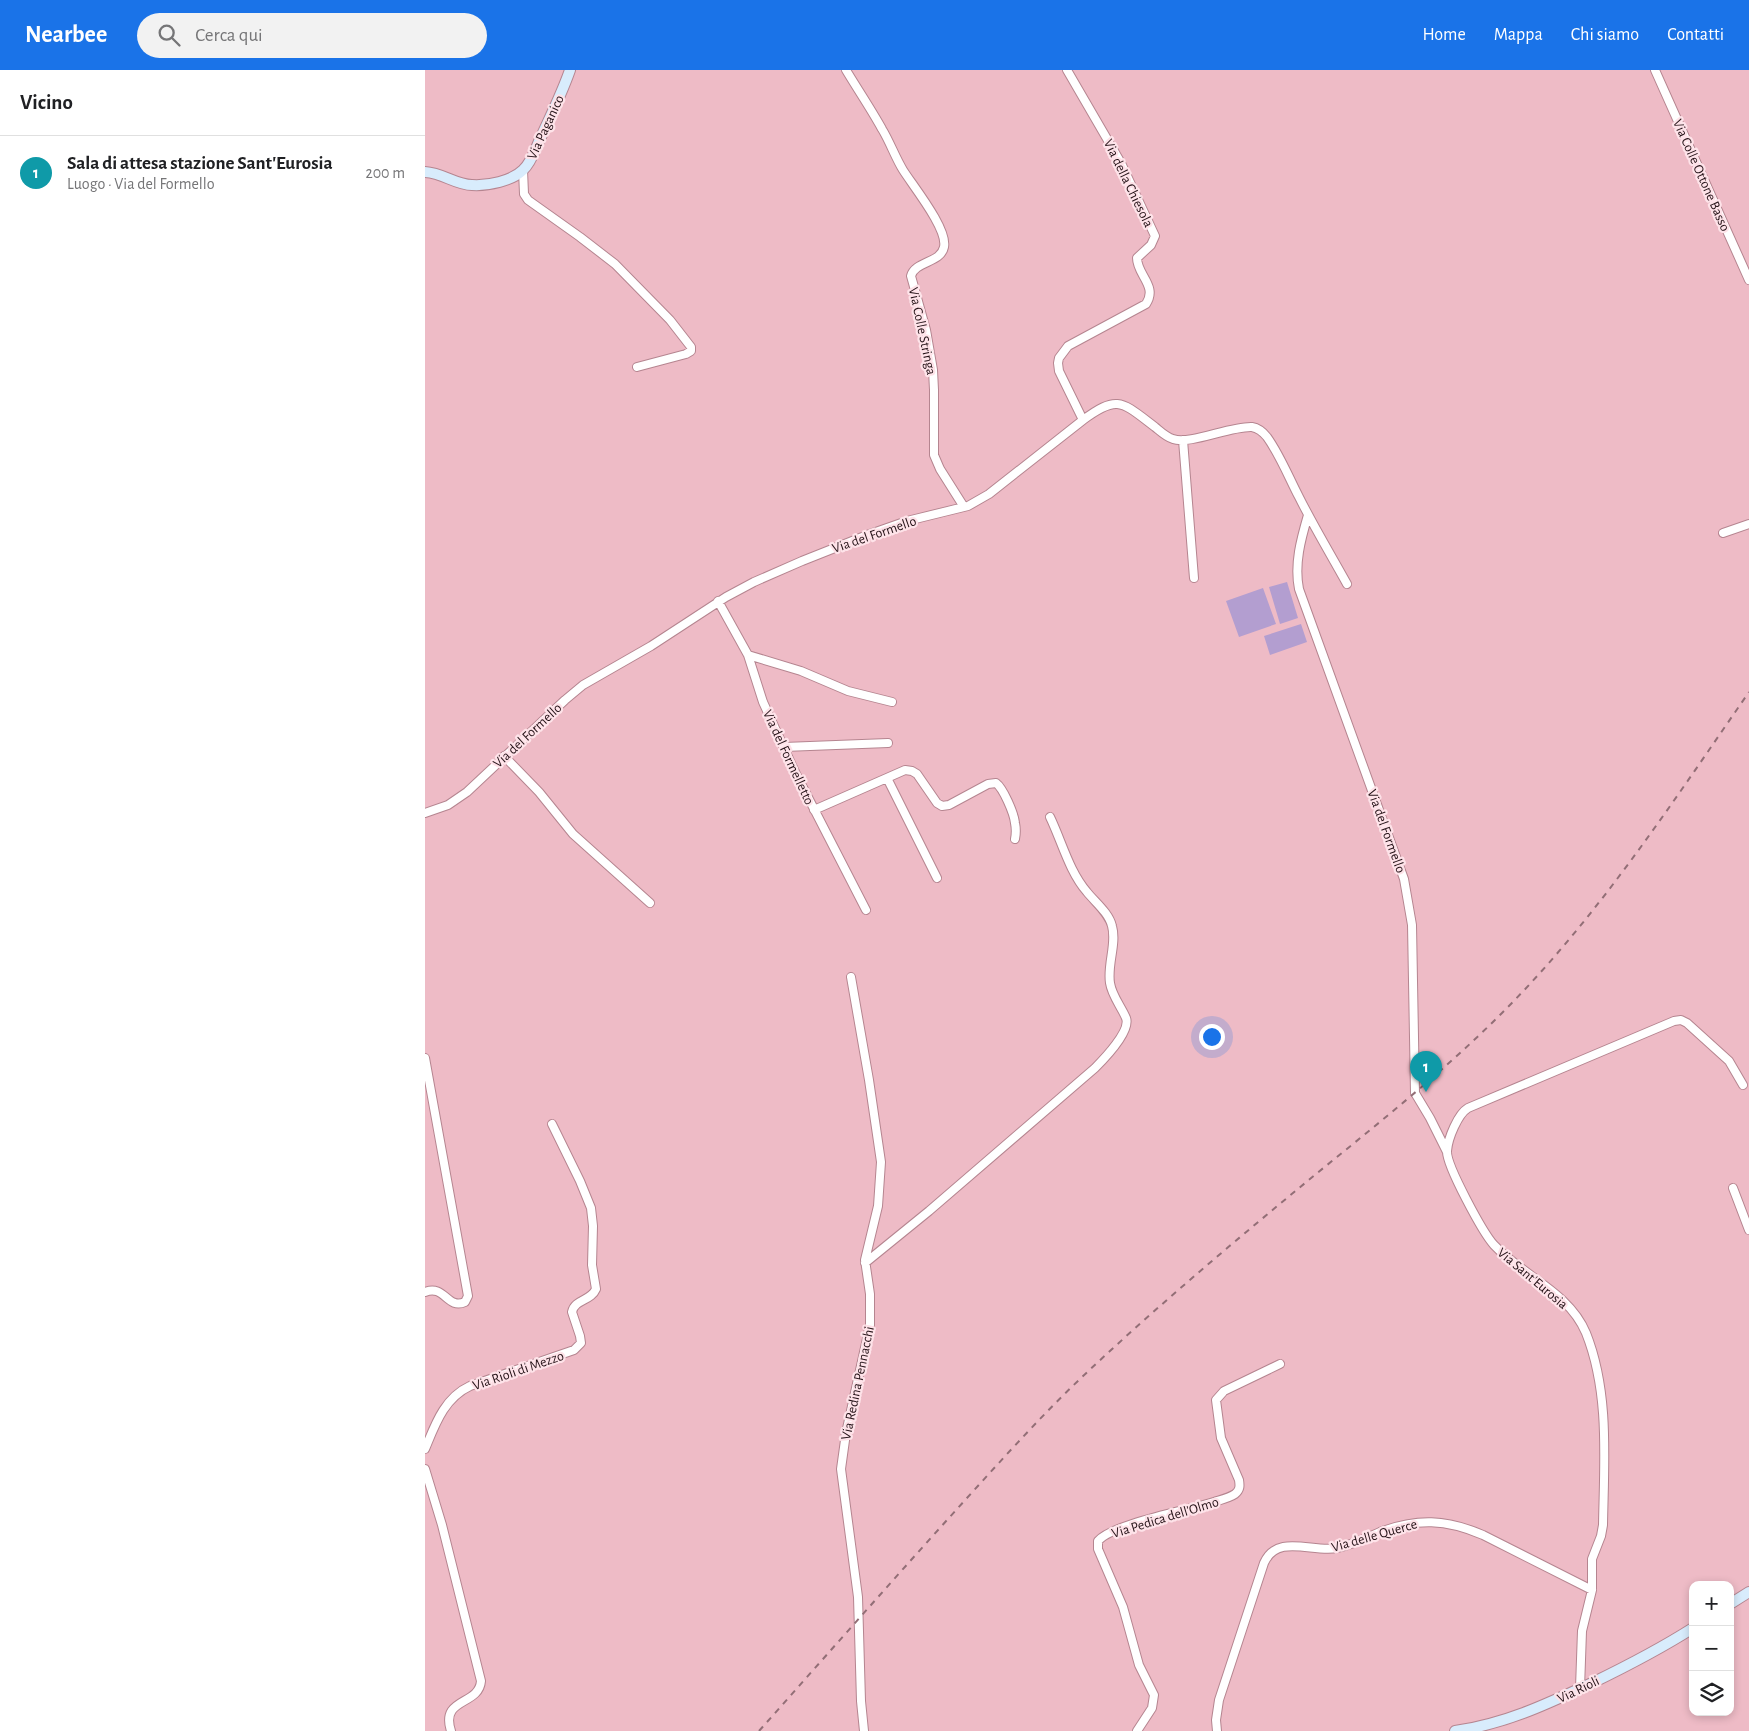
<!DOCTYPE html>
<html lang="it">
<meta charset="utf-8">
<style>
:root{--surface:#fff;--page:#f2f2f2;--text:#202124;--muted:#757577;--line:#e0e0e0;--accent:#1a73e8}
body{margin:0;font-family:"Alegreya Sans",sans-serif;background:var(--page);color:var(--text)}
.controls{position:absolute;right:15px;bottom:15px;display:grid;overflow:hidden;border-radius:10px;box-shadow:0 2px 8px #0003}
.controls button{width:45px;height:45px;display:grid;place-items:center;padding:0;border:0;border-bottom:1px solid var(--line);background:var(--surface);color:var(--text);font:25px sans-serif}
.you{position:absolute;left:786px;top:966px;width:18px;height:18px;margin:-12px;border:4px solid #fff;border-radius:50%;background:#1a73e8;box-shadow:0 0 0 8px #1a73e833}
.badge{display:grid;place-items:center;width:32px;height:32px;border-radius:50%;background:var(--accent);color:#fff;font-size:16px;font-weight:700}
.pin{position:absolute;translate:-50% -41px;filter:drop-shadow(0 1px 2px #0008)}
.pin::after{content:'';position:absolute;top:26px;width:18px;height:15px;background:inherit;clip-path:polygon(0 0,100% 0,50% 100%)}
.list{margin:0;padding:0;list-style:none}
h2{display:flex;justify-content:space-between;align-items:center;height:65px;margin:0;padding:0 20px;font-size:21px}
h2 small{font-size:16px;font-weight:400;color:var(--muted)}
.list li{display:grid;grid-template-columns:32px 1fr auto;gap:15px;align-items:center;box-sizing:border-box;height:75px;padding:0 20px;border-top:1px solid var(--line)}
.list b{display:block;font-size:19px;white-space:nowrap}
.list p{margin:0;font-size:16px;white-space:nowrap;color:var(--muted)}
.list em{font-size:16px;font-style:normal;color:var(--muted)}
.icon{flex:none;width:28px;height:28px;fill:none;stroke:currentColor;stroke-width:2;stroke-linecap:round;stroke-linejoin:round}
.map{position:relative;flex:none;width:1324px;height:1661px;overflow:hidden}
header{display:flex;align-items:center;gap:30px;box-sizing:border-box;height:70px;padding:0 25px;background:var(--accent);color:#fff}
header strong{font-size:24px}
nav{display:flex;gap:28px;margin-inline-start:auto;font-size:18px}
.search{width:350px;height:45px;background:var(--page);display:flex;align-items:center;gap:12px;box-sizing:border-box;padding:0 18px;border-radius:28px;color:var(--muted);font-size:19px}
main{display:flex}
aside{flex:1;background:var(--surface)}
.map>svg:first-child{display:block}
</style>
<header>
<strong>Nearbee</strong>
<div class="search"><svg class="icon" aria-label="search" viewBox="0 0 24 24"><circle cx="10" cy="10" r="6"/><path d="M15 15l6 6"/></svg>Cerca qui</div>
<nav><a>Home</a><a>Mappa</a><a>Chi siamo</a><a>Contatti</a></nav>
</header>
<main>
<aside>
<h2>Vicino<small></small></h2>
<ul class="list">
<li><span class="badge" style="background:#0f9aa8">1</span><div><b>Sala di attesa stazione Sant'Eurosia</b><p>Luogo · Via del Formello</p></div><em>200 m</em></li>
</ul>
</aside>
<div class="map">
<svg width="1324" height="1661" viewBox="0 0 1324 1661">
<rect width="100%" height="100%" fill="#eebbc6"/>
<path fill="#b39ed0" d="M862 512 873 548 855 554 844 517Z
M838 518 851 554 814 567 801 531Z
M876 554 882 572 845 585 839 566Z"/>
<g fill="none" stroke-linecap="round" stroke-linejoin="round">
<g stroke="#b58590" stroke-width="10">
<path id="street" d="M421 0C433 20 446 39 457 59 465 72 470 87 478 100 488 116 523 159 519 177 516 193 490 191 486 206L501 260 508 300 509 320V385L515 399 539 437
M642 0 696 93 730 166 726 175 712 188C712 205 733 216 721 234L643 276 634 288 633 293 634 301 658 350
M1230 0 1324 210
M98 100 99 124 103 130 155 167 190 194 245 250 266 277V281L261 284 212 297
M758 370 769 508
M883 445C876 469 869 494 874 519L979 809 987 855 990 1023 1005 1048 1022 1082
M1298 463 1324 454
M293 531 323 585 338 632 370 702 441 840
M323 585 376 601 423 621 467 632
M359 677 463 673
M79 686 114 722 148 764 225 833
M462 708 512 808
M389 740 480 700 487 701 492 704 512 733 517 736 524 735 563 714 571 713C578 718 589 743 590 753 591 758 591 764 590 769
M0 743 23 735 42 722 140 630 158 615 226 576 301 527 329 512 377 491 445 464 482 451 543 436 564 424 658 350C693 324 697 332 730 357 735 361 741 367 748 369 765 375 805 356 827 357 833 358 838 362 842 367 855 385 864 408 874 427 889 457 906 485 922 514
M426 907 444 1010 456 1092 453 1136 440 1190 445 1224V1255L421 1363 416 1399 433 1527 436 1631 439 1661
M0 988 43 1226 40 1232C22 1240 20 1214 0 1222
M1308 1118 1324 1160
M440 1193 504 1141 670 998C679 989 706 961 701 948 696 936 687 926 685 913 682 894 692 874 687 856 684 843 670 832 662 822 644 801 637 772 625 747
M0 1379C10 1355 19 1328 45 1316L149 1280 156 1273 155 1266 147 1242C150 1229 166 1231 171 1219L167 1195 168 1156 166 1138 155 1111 127 1054
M0 1399 17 1455 56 1611C54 1636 15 1627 26 1661
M1155 1618 1157 1561 1167 1520V1489L1176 1466 1178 1455C1179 1392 1185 1323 1161 1263 1144 1222 1098 1206 1069 1175 1058 1163 1021 1095 1022 1081 1023 1068 1033 1044 1043 1038L1249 951 1256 950 1262 953 1304 991 1318 1015
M712 1661 727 1638 729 1625 714 1595 698 1537 673 1479V1471C687 1454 764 1440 789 1432 795 1430 804 1428 810 1424 815 1420 815 1416 814 1410L796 1368 791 1330 799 1321 855 1294
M792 1661 791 1650 794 1630 839 1493C852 1463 888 1483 912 1478 927 1475 941 1468 955 1462 992 1448 1021 1449 1058 1465L1167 1520"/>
</g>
<g stroke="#b58590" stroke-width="12">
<path id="secondary" d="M0 102C18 103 31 115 47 115 63 116 87 111 98 100 107 92 111 77 116 67 126 45 137 23 145 0
M1305 1534 1324 1522
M1030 1661C1080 1654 1122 1634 1167 1613 1202 1596 1235 1579 1268 1558"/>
</g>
<use href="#street" stroke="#fff" stroke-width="8"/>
<use href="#secondary" stroke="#d8ecfc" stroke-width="10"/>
<path stroke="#926e76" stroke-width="2" stroke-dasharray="6 6" stroke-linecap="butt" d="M334 1661C400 1587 465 1513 532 1439 572 1395 612 1350 656 1308 731 1237 811 1170 891 1104 955 1052 1019 1001 1077 943 1173 847 1247 733 1324 622"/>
</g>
<g text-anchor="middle" stroke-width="4.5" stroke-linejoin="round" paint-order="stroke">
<g font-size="14" fill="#231116" stroke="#fee3e9">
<text transform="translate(120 57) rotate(-65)" y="5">Via Paganico</text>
<text transform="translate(1277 105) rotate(66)" y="5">Via Colle Ottone Basso</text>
<text transform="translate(704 113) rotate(64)" y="5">Via della Chiesola</text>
<text transform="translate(498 261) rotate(78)" y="5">Via Colle Stringa</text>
<text transform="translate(449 464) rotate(-19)" y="5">Via del Formello</text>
<text transform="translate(102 665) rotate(-43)" y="5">Via del Formello</text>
<text transform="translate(364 687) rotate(65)" y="5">Via del Formelletto</text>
<text transform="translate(962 761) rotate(70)" y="5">Via del Formello</text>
<text transform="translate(1108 1208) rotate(40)" y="5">Via Sant'Eurosia</text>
<text transform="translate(93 1300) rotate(-19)" y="5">Via Rioli di Mezzo</text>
<text transform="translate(432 1313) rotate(-78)" y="5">Via Redina Pennacchi</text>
<text transform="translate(740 1447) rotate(-17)" y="5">Via Pedica dell'Olmo</text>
<text transform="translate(949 1465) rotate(-16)" y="5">Via delle Querce</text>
<text transform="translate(1153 1619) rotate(-26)" y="5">Via Rioli</text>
</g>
</g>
</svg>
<div class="controls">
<button>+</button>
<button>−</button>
<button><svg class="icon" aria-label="layers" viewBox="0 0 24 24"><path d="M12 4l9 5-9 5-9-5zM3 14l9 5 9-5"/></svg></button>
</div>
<div class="you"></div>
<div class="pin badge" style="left:1001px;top:1022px;background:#0f9aa8">1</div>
</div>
</main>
